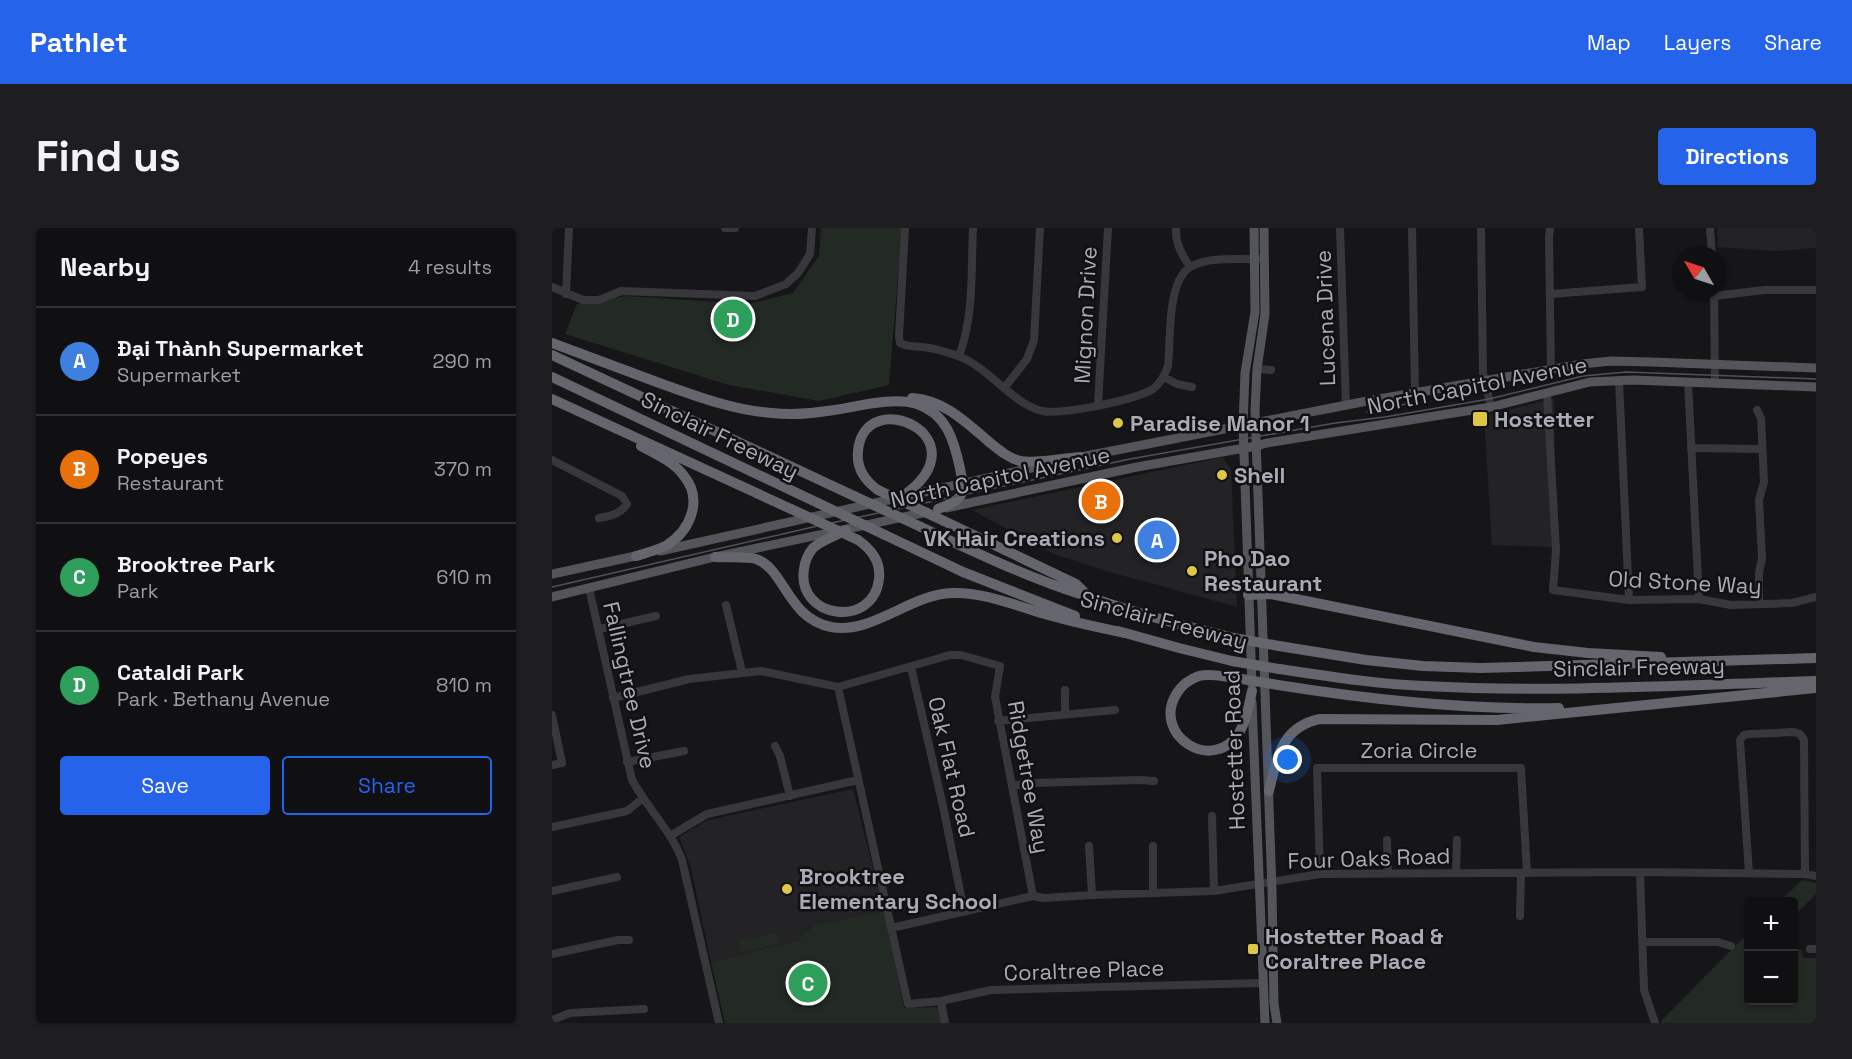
<!DOCTYPE html>
<meta charset="utf-8">
<style>
:root{--surface:#101012;--page:#1e1e20;--text:#f1f3f6;--muted:#9c9d9f;--line:#303032;--accent:#2563eb}
body{margin:0;font-family:"Space Grotesk",sans-serif;background:var(--page);color:var(--text)}
.controls{position:absolute;right:18px;bottom:18px;display:grid;overflow:hidden;border-radius:6px;box-shadow:0 2px 4px #0004}
.controls button{width:54px;height:54px;display:grid;place-items:center;padding:0;border:0;border-bottom:2px solid var(--line);background:var(--surface);color:var(--text);font:30px sans-serif}
.compass{position:absolute;left:1120px;top:18px;width:54px;height:54px;border-radius:50%;background:var(--surface);box-shadow:0 2px 4px #0004;rotate:309deg}
.you{position:absolute;left:736px;top:532px;width:21px;height:21px;margin:-15px;border:4px solid #fff;border-radius:50%;background:#1a73e8;box-shadow:0 0 0 9px #1a73e833}
.badge{display:grid;place-items:center;width:39px;height:39px;border-radius:50%;background:var(--accent);color:#fff;font-size:20px;font-weight:700}
.pin{position:absolute;translate:-50% -50%;border:3px solid #fff;box-shadow:0 2px 6px #0006}
.list{margin:0;padding:0;list-style:none}
h2{display:flex;justify-content:space-between;align-items:center;height:78px;margin:0;padding:0 24px;font-size:26px}
h2 small{font-size:20px;font-weight:400;color:var(--muted)}
.list li{display:grid;grid-template-columns:39px 1fr auto;gap:18px;align-items:center;box-sizing:border-box;height:108px;padding:0 24px;border-top:2px solid var(--line)}
.list b{display:block;font-size:22px;white-space:nowrap}
.list p{margin:0;font-size:20px;white-space:nowrap;color:var(--muted)}
.list em{font-size:20px;font-style:normal;color:var(--muted)}
.actions{display:flex;gap:12px;padding:18px 24px}
.actions a{flex:1;padding:14px 0;border:2px solid var(--accent);border-radius:6px;text-align:center;font-size:21px;color:var(--accent)}
.actions .main{background:var(--accent);color:#fff}
.map{position:relative;flex:none;width:1264px;height:795px;overflow:hidden;border-radius:6px}
header{display:flex;align-items:center;gap:36px;box-sizing:border-box;height:84px;padding:0 30px;background:var(--accent);color:#fff}
header strong{font-size:28px}
nav{display:flex;gap:33px;margin-inline-start:auto;font-size:21px}
.intro{display:flex;align-items:center;justify-content:space-between;box-sizing:border-box;height:144px;padding:0 36px}
h1{margin:0;font-size:42px}
.button{padding:15px 27px;border-radius:6px;background:var(--accent);color:#fff;font-size:21px;font-weight:700}
main{display:flex;gap:36px;padding:0 36px}
aside{flex:1;background:var(--surface);border-radius:6px;box-shadow:0 2px 4px #0004}
.map>svg:first-child{display:block}
</style>
<header>
<strong>Pathlet</strong>
<nav><a>Map</a><a>Layers</a><a>Share</a></nav>
</header>
<div class="intro"><h1>Find us</h1><a class="button">Directions</a></div>
<main>
<aside>
<h2>Nearby<small>4 results</small></h2>
<ul class="list">
<li><span class="badge" style="background:#3f7fe0">A</span><div><b>Đại Thành Supermarket</b><p>Supermarket</p></div><em>290 m</em></li>
<li><span class="badge" style="background:#e8710a">B</span><div><b>Popeyes</b><p>Restaurant</p></div><em>370 m</em></li>
<li><span class="badge" style="background:#2e9e5b">C</span><div><b>Brooktree Park</b><p>Park</p></div><em>610 m</em></li>
<li><span class="badge" style="background:#2e9e5b">D</span><div><b>Cataldi Park</b><p>Park · Bethany Avenue</p></div><em>810 m</em></li>
</ul>
<div class="actions"><a class="main">Save</a><a>Share</a></div>
</aside>
<div class="map">
<svg width="1264" height="795" viewBox="0 0 1264 795">
<rect width="100%" height="100%" fill="#161618"/>
<path fill="#232225" d="M1165 0H1264V20L1223 23 1166 19Z
M1002 170 1004 319 940 317 932 188Z
M671 229 679 242 685 379 554 343 502 326 420 282Z
M301 561 332 683 262 697 245 713 159 734 139 640 127 609 156 592Z"/>
<path fill="#232a24" d="M269 0H350L337 157 267 173 177 157 13 106 25 76 75 68 197 76 241 65 267 28Z
M1250 652 1264 655V666L1242 688V674L1228 673Z
M332 683 352 780 387 779 390 795H173L159 734 245 713 262 697Z
M225 704 228 715 189 724 187 713Z
M1196 705V772H1242V721L1249 722 1252 730H1264V795H1110L1109 793Z"/>
<g fill="none" stroke-linecap="round" stroke-linejoin="round">
<path stroke="#38383c" stroke-width="8" d="M173 0H183
M353 0 347 108 348 115C355 119 362 118 370 119 382 120 395 124 406 128 437 139 459 175 490 183 510 187 583 172 601 161 609 155 613 147 616 138 619 113 614 51 640 38 660 28 686 32 708 31
M624 0C623 15 630 27 638 39
M788 0 794 178
M860 0 863 165
M929 0 931 145 939 179
M998 0 997 9 999 142
M1158 0 1160 27
M0 59 31 72H47L69 63 203 68 234 56 246 45 258 26 260 0
M1162 63 1163 155
M14 66 17 0
M998 66 1090 59 1087 0
M1162 68 1212 62H1264
M407 128C422 89 419 42 421 0
M705 141 719 142
M612 149 625 156 640 159
M1067 152 1077 372
M1136 154 1147 371
M453 159 475 131 482 112 488 0
M995 165 1004 322 1001 362 1077 372 1147 371 1179 377 1240 375 1264 369
M546 177 556 0
M1205 182 1209 190 1212 254 1207 272 1210 330 1207 345V376
M1139 220 1210 221
M0 232 70 268 75 276C68 286 59 288 47 290
M37 360 80 552C95 580 119 602 130 632L167 795
M174 377 190 444
M47 401 104 388
M359 439 391 578 412 683
M286 459 356 776 389 773 439 762 710 755
M61 470 137 451 209 443 286 459 398 427H409L448 438 443 469 481 668
M513 485V462
M0 487 10 535 0 537
M446 493 563 482
M223 518 228 528 238 568
M75 534 132 523
M460 558 479 555 587 552 602 553
M660 588 662 663
M0 599 75 583 90 571
M118 608 155 586 306 552
M835 612 836 644
M537 618 540 667
M601 618V665
M1088 644 1092 762 1103 795
M904 645 905 612
M1197 645 1188 512 1192 507 1198 506 1242 504 1248 506 1252 512 1253 646
M768 646 765 540H969L975 645
M0 663 65 649
M968 688 969 645
M339 700 481 668 492 670 540 667 662 663 768 646 1088 644 1253 646 1264 648
M1090 714H1166L1179 718
M1258 721H1264
M0 726 66 712H77
M389 773 393 795
M0 792 18 785 92 781"/>
<path stroke="#54545b" stroke-width="9" d="M712 0 713 86 705 141 703 182 720 662 722 776 725 795
M524 230 810 174 1030 136 1059 133 1099 134 1264 140
M394 280 585 239 704 218 715 215 939 179 1038 154 1081 152 1264 159
M108 323 493 237
M0 346 88 327
M0 369 163 329 375 284
M700 457 691 197 693 145 703 84 702 0
M700 474 713 795"/>
<path stroke="#64656d" stroke-width="10" d="M0 115C34 128 68 140 102 153 141 167 179 182 220 185 238 187 257 186 275 183 301 180 339 168 365 176 395 186 402 213 408 240 409 248 413 259 409 267 405 274 394 278 386 281
M0 127 302 268
M0 149 266 275
M360 170C392 172 414 194 436 213 446 221 456 230 468 233 485 236 512 230 529 229
M0 171 239 281
M326 262C312 252 304 240 306 223 312 155 434 209 351 268
M392 293 524 356 535 367
M369 299C422 324 475 349 531 367 580 384 631 398 682 410
M294 302C284 308 270 312 261 320 256 326 253 333 252 341 244 390 321 402 327 351 329 334 319 321 306 312
M333 307 411 344 523 388
M84 328C94 325 106 322 115 317 139 302 151 271 132 248 122 234 104 226 89 218
M163 329C174 330 194 328 204 331 233 341 235 390 279 399 319 407 359 366 400 365 432 364 462 377 493 386 519 394 546 399 572 405
M696 367 719 366 982 419 1036 425 1109 429
M566 403 627 420 680 433
M727 418 814 432 871 438 929 440 1264 430
M727 441C775 448 823 456 872 458 1002 465 1134 457 1264 453
M684 450C672 449 659 445 647 448 638 451 630 457 625 465 598 507 662 548 688 503 695 492 697 476 700 463
M726 457C820 472 913 482 1007 480
M717 563C725 530 729 499 768 491L945 492 1264 460"/>
<path stroke="#515157" stroke-width="1.5" d="M815 184 859 175
M0 359 261 299 578 231 783 195 833 189 937 171 1031 148 1074 144 1264 151"/>
<path stroke="#64656d" stroke-width="10" d="M326 262 392 293
M302 268 369 299
M266 275 333 307
M239 281 306 312
M682 410 727 418
M680 433 727 441
M684 450 726 457"/>
</g>
<g fill="#dec748" stroke="#111113" stroke-width="2">
<rect x="920" y="183" width="16" height="16" rx="3"/>
<circle cx="566" cy="195" r="6"/>
<circle cx="670" cy="247" r="6"/>
<circle cx="565" cy="310" r="6"/>
<circle cx="640" cy="343" r="6"/>
<circle cx="235" cy="661" r="6"/>
<rect x="695" y="715" width="12" height="12" rx="3"/>
</g>
<g text-anchor="middle" stroke-width="5" stroke-linejoin="round" paint-order="stroke">
<g font-size="22" fill="#aaabb6" stroke="#111113">
<text transform="translate(533 87) rotate(-87)" y="8">Mignon Drive</text>
<text transform="translate(773 90) rotate(-92)" y="8">Lucena Drive</text>
<text transform="translate(925 157) rotate(-11)" y="8">North Capitol Avenue</text>
<text transform="translate(168 207) rotate(26)" y="8">Sinclair Freeway</text>
<text transform="translate(448 249) rotate(-12)" y="8">North Capitol Avenue</text>
<text transform="translate(1133 354) rotate(3)" y="8">Old Stone Way</text>
<text transform="translate(612 392) rotate(15)" y="8">Sinclair Freeway</text>
<text transform="translate(1087 439) rotate(-1)" y="8">Sinclair Freeway</text>
<text transform="translate(78 457) rotate(77)" y="8">Fallingtree Drive</text>
<text transform="translate(682 522) rotate(-92)" y="8">Hostetter Road</text>
<text x="867" y="530">Zoria Circle</text>
<text transform="translate(400 539) rotate(77)" y="8">Oak Flat Road</text>
<text transform="translate(477 549) rotate(80)" y="8">Ridgetree Way</text>
<text transform="translate(817 630) rotate(-2)" y="8">Four Oaks Road</text>
<text transform="translate(532 742) rotate(-2)" y="8">Coraltree Place</text>
</g>
<g font-size="22" font-weight="bold" fill="#aaabb6" stroke="#111113" text-anchor="start">
<text x="942" y="199">Hostetter</text>
<text x="578" y="203">Paradise Manor 1</text>
<text x="682" y="255">Shell</text>
<text x="553" y="318" text-anchor="end">VK Hair Creations</text>
<text x="652" y="338">Pho Dao<tspan x="652" dy="25">Restaurant</tspan></text>
<text x="247" y="656">Brooktree<tspan x="247" dy="25">Elementary School</tspan></text>
<text x="713" y="716">Hostetter Road &amp;<tspan x="713" dy="25">Coraltree Place</tspan></text>
</g>
</g>
</svg>
<div class="controls">
<button>+</button>
<button>−</button>
</div>
<svg class="compass" viewBox="-18 -18 36 36"><path d="M0-13l5 13h-10z" fill="#e53935"/><path d="M0 13l5-13h-10z" fill="#9c9d9f"/></svg>
<div class="you"></div>
<div class="pin badge" style="left:605px;top:312px;background:#3f7fe0">A</div>
<div class="pin badge" style="left:549px;top:273px;background:#e8710a">B</div>
<div class="pin badge" style="left:256px;top:755px;background:#2e9e5b">C</div>
<div class="pin badge" style="left:181px;top:91px;background:#2e9e5b">D</div>
</div>
</main>
